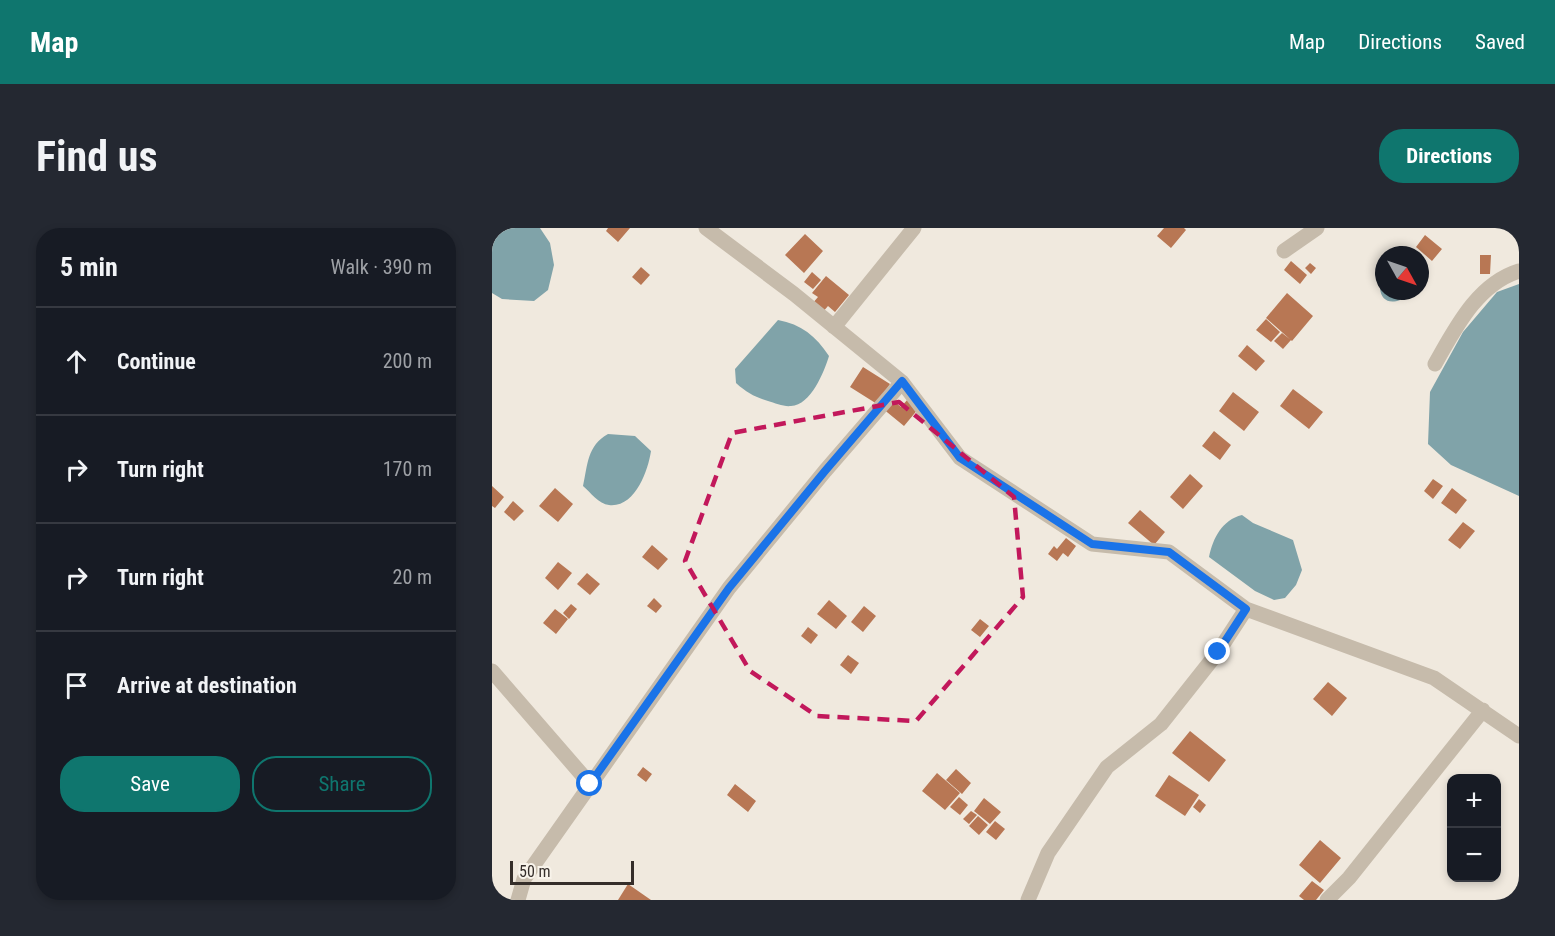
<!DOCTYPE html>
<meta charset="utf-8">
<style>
:root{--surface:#171b24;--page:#242831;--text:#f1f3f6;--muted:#9ea1a6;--line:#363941;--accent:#0f766e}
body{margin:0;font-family:"Roboto Condensed",sans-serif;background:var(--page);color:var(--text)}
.controls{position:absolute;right:18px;bottom:18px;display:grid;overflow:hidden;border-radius:12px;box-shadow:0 3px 9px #0003}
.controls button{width:54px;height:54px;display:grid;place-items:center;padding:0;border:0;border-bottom:2px solid var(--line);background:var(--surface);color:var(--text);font:30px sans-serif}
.compass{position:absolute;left:883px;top:18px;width:54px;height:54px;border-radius:50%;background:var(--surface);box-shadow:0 3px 9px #0003;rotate:130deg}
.scale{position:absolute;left:18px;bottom:15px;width:124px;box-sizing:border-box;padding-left:6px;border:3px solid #352e2a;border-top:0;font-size:16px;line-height:21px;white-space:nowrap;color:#352e2a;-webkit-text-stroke:4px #f8f3ea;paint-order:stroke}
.stop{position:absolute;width:18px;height:18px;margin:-14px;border:4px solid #1a73e8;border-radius:50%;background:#fff}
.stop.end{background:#1a73e8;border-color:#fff;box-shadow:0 2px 6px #0008}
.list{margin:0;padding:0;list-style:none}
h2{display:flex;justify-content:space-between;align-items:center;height:78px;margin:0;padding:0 24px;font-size:26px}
h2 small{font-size:20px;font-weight:400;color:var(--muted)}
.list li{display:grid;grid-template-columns:39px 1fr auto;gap:18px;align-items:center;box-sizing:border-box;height:108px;padding:0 24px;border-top:2px solid var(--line)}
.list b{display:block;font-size:22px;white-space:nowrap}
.list em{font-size:20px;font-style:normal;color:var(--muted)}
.actions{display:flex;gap:12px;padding:18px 24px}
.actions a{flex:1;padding:14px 0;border:2px solid var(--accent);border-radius:24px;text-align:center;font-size:21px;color:var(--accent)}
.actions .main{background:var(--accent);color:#fff}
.icon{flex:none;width:33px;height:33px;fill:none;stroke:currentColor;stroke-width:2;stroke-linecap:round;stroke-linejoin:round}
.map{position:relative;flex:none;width:1027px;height:672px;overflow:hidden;border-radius:24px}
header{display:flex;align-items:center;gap:36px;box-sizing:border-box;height:84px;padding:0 30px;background:var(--accent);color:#fff}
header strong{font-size:28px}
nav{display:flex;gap:33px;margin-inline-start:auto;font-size:21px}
.intro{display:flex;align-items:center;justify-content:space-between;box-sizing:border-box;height:144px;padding:0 36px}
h1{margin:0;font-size:42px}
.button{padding:15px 27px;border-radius:24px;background:var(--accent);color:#fff;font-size:21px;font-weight:700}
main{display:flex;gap:36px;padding:0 36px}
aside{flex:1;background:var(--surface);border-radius:24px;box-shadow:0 3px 9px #0003}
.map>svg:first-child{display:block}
</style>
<header>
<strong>Map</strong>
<nav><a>Map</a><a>Directions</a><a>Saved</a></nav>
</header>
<div class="intro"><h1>Find us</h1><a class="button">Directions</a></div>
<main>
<aside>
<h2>5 min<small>Walk · 390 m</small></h2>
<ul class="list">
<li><svg class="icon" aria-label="ahead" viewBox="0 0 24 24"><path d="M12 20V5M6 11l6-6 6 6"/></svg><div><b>Continue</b></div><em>200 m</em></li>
<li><svg class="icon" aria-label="right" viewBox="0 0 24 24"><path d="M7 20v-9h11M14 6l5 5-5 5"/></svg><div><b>Turn right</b></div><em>170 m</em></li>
<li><svg class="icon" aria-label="right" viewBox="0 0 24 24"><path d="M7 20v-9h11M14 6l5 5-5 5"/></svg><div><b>Turn right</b></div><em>20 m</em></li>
<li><svg class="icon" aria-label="arrive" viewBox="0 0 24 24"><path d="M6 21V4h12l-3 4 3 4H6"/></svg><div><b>Arrive at destination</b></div></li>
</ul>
<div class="actions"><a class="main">Save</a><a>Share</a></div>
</aside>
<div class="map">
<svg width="1027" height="672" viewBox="0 0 1027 672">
<rect width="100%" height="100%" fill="#f0e9de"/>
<path fill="#80a3a9" d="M0 0H48L58 15 62 37 56 62 42 73 10 71 0 65Z
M892 53V63H913L908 72C897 76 889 72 888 60Z
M1027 56V268L959 237 936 216 938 164 971 104 1005 64Z
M286 92C309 96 324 108 337 128 332 144 319 177 299 178 292 179 283 175 276 173 263 169 255 165 244 155L243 141Z
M116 206 143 208 159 223C156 243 143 280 117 277 107 276 98 264 91 258 96 236 95 218 116 206Z
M750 287 761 295 801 312 810 342 804 357 793 370 782 372 763 363 717 329C721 310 730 292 750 287Z"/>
<path fill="#b87754" d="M116 0H138L126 14 114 3Z
M672 0H692L694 2 679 20 665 8Z
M313 6 331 23 312 45 293 27Z
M933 7 950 21 940 33 924 19Z
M988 27H999L998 46H988Z
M799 33 815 47 808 56 792 42Z
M818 35 824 40 819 46 813 40Z
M149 39 158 47 149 57 140 49Z
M320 44 329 52 321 61 312 54Z
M334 48 357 67 343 84 336 78 330 85 320 76 326 69 320 65Z
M795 65 821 88 800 113 774 90Z
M774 91 788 104 779 114 764 102Z
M790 105 799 112 791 121 782 113Z
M755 117 773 133 764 143 746 128Z
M371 139 398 156 385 176 358 159Z
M801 161 831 184 817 201 788 178Z
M741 164 767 184 752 203 727 183Z
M398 170 409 179 416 171 427 180 412 198 390 180Z
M722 203 739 217 728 232 710 218Z
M698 246 711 258 691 281 678 269Z
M941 251 951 258 941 271 932 263Z
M0 258 12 269 3 280 0 278Z
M63 260 81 276 66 294 47 278Z
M960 260 975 272 964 286 949 275Z
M21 273 32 283 22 293 12 284Z
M648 282 673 304 662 317 636 295Z
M971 294 983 303 968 321 956 312Z
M574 310 584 318 576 329 571 325 565 333 556 326 562 318 565 321Z
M160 317 176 331 166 342 150 329Z
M66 334 80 345 66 362 53 350Z
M95 345 108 356 98 367 85 356Z
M162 370 170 378 164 385 155 378Z
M337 372 355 388 344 401 325 386Z
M79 376 85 381 77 391 71 385Z
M372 378 384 388 371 404 359 394Z
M63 381 76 391 64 406 51 395Z
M488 391 497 398 488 409 479 402Z
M316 399 326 407 319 416 309 408Z
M356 427 367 435 359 446 348 437Z
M836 454 855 470 840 488 821 471Z
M698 503 734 532 717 554 680 525Z
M151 539 160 546 154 554 145 547Z
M464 541 479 555 470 566 454 552Z
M445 545 468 565 453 582 430 563Z
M677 547 707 567 693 588 663 568Z
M243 556 264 573 256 584 235 567Z
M467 569 476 577 468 587 458 579Z
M492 570 509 584 498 596 482 583Z
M707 571 714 577 708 585 701 579Z
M479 583 485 587 477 596 471 591Z
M486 588 496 597 487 607 477 598Z
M503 593 513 601 504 612 494 604Z
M828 612 849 630 828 655 807 637Z
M820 653 832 662 824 672H812L807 668Z
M136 656 159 672H126Z"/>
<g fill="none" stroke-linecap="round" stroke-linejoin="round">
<path stroke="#c6bbab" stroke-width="15" d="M214 0 302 66 410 154 468 230 600 316 677 324 754 381 942 450 1027 508
M792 23 825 0
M342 99 422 0
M943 136C963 101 985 56 1027 43
M0 443 98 556
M26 672 32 651 237 360 333 243 410 154
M536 672 556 625 615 539 669 496 726 424 754 381
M835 672 857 650 991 482"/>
</g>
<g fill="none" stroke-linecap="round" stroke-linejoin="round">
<path stroke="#1a73e8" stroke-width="8" d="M98 556 237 360 333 243 410 153 468 230 600 316 677 324 754 381 726 424"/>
</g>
<path fill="none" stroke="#c2185b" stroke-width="4.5" stroke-dasharray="12 8" stroke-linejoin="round" d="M407 174 522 269 531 369 424 493 325 488 258 443 193 333 240 205Z"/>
</svg>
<div class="controls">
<button>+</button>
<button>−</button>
</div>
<svg class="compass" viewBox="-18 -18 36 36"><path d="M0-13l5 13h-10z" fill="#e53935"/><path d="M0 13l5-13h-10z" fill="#9ea1a6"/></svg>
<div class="scale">50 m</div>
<div class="stop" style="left:98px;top:556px"></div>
<div class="stop end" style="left:726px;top:424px"></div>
</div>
</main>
